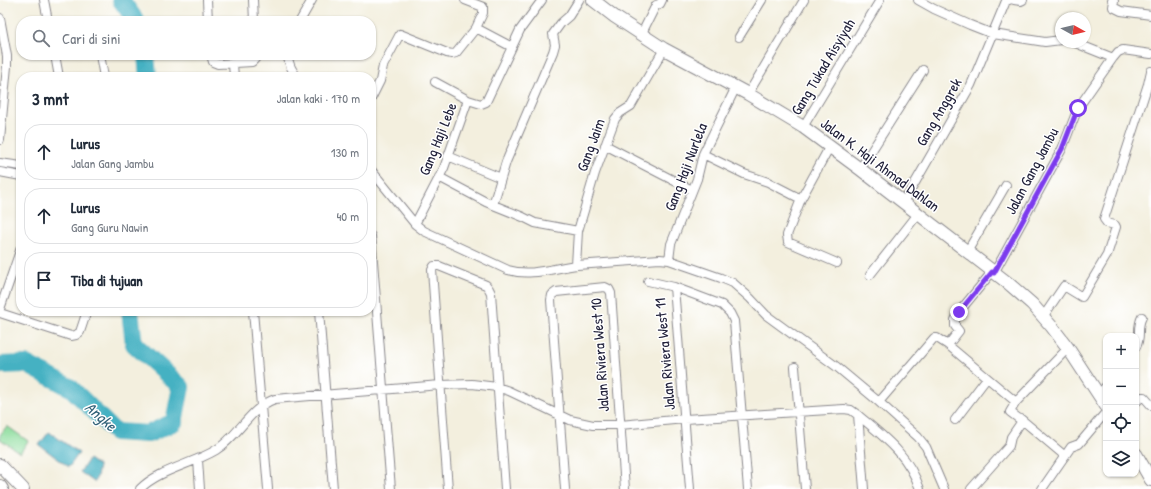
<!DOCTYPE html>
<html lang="id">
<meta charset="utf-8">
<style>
:root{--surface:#fff;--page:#f2f2f3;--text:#1f2937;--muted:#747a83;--line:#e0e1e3}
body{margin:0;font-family:"Patrick Hand",sans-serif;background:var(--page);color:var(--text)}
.controls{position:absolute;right:12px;bottom:12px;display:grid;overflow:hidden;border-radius:8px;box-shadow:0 1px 3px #0004}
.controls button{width:36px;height:36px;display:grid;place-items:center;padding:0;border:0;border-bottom:1px solid var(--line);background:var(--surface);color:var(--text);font:20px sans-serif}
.compass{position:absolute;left:1055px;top:12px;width:36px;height:36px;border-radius:50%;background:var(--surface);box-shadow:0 1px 3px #0004;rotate:98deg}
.stop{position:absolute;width:12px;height:12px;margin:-9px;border:3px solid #7c3aed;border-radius:50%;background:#fff}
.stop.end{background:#7c3aed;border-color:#fff;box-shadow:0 1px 4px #0008}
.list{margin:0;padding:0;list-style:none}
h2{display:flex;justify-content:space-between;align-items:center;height:52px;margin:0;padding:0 16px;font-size:17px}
h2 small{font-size:13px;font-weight:400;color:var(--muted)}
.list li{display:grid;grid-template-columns:26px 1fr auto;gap:12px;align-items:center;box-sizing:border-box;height:56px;margin:0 8px 8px;padding:0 8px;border:1px solid var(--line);border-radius:16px}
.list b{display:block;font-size:15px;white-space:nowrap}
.list p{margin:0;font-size:13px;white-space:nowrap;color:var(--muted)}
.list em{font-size:13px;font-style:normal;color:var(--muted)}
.icon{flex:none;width:22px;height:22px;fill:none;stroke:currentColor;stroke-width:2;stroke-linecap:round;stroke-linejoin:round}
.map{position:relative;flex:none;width:1151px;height:489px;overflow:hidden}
.search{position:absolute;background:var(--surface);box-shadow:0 1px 3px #0004;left:16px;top:16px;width:360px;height:44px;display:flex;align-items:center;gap:10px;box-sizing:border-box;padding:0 14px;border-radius:16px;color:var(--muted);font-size:15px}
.panel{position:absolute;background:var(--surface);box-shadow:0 1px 3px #0004;left:16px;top:72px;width:360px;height:244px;border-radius:16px}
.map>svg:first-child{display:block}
</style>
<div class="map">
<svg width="1151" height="489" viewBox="0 0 1151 489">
<rect width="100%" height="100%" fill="#fff"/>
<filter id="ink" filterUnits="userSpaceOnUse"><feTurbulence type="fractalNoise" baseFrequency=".025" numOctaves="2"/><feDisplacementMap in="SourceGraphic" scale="8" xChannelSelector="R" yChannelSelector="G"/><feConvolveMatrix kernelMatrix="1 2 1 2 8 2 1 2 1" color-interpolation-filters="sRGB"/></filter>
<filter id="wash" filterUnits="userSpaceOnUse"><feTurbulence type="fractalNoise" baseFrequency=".012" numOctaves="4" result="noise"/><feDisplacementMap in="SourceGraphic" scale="16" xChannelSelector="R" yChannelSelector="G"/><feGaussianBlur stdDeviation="0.9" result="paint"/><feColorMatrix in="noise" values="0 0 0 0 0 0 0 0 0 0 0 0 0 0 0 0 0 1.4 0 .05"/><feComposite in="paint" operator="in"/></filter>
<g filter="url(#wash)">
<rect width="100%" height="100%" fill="#f3efde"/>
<path fill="#8ddd9d" stroke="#58806c" d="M7 426 28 441 20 453 0 439V435Z"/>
<path fill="#45b1c2" stroke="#346a7e" d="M49 432 79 453 69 467 39 445Z
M89 459 99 466 97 477 94 482 80 472Z"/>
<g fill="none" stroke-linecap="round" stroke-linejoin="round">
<path stroke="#45b1c2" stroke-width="18" d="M121 0 136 21
M146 55 148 77
M0 365 26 364 71 388 115 432 148 434 174 422 181 387 134 344 130 311"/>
</g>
</g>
<g filter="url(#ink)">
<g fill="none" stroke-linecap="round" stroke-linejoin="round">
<g stroke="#8a888c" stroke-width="10">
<path id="street" d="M44 0 48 21
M207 0 208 21
M253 0 254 21
M465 0 483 7V13L476 28
M918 0 934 9 970 25 993 34 1045 42 1061 40
M1014 0 1021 1 1023 0
M1112 0 1114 1 1113 7 1121 11 1151 15
M0 18 7 56V66L0 140
M300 21 312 0
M641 35 656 5 660 4 662 0
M739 37 762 0
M1073 42 1113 58
M55 55 59 77
M100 55 104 77
M211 55 213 62 218 64 252 62 255 59 256 55
M288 55C288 64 292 70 297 77
M233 64 234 77
M435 82 468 100
M748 94 804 0
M371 99 380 81 383 66 400 34 447 53 452 54 456 53 476 28 512 47
M803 127 880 0
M605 145 692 190
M830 146 801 199 787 235 788 242 837 263
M703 154 744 174 768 182 801 199
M448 156 501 178
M0 163 21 166
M860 169 923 70
M371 170 415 224 424 231 508 270C531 277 553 268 577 265 605 263 632 261 660 259L669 260 721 278 733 283 750 298 766 315 837 367 879 402 918 437 926 447 944 489
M0 172 21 176
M439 177 486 202 523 217 535 223 578 231
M904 202 971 85 1006 1 1009 0
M493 205 506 162 553 52 555 45 553 34 561 23 569 16 579 0
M415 224 444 168 468 100 481 104 486 102 520 30 542 0
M371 236 391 489
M967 252 1006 185
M669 260 671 244 697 179 703 154 736 87
M576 265 578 231 595 173 615 119 620 113 631 106 664 49
M994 273 1062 149 1078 108 1113 58 1118 52 1123 50 1151 54
M870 275 918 214
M648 281 674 287 722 305 730 313 734 321 748 489
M674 287 690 489
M0 309 21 248
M253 311 268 489
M319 311 333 489
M0 313 71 336 76 335 80 332 87 311
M1043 317 1064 286 1082 297 1107 255 1116 227 1115 225 1107 223 1104 219 1148 84 1151 71
M948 345 959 331 955 326V320L959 312 992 272
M1136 347C1142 336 1136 328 1142 317
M795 367 805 489
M1099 395 1106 386
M879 402 934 338H937L948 345 1016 402 1010 412 1022 421 1011 437 1009 446 971 489
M1016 402 1068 348
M1136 402 1142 397H1144L1151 405
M858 415 864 489
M1021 419 1065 456
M955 420 987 378
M198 460 200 489
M140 489C158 470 193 464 216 450 239 436 249 408 275 399L440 385 472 384 497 387 509 391 570 420 593 425H620L685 419 844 409 851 410 858 415C885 438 908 454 920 489
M448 489 432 270 434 266H439L486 285 489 289 491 293 505 489
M565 489 551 300 552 295 556 292 605 287 609 289 611 293 625 489
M1042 489 1071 447 1079 444 1106 412"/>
</g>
<g stroke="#8a888c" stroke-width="14">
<path id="secondary" d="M593 0 615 17 664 49 748 94 803 127 860 169 1008 283 1032 304 1052 327 1068 348 1106 406
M1136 454 1151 480
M0 465 23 489
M0 486 2 489"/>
</g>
<use href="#street" stroke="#fff" stroke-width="8"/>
<use href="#secondary" stroke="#fff" stroke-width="12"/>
</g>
</g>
<g fill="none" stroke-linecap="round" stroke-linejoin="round" filter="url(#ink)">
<path stroke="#7c3aed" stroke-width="5" d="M959 312 992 272 994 273 1062 149 1078 108"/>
</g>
<g text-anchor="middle" stroke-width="3" stroke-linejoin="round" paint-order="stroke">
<g font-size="15" fill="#22223b" stroke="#fff">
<text transform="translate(823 67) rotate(-59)" y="5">Gang Tukad Aisyiyah</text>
<text transform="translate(939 112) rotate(-60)" y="5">Gang Anggrek</text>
<text transform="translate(438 139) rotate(-68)" y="5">Gang Haji Lebe</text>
<text transform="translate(591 145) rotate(-70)" y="5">Gang Jaim</text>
<text transform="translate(880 165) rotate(37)" y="5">Jalan K. Haji Ahmad Dahlan</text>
<text transform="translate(686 167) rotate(-69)" y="5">Gang Haji Nurlela</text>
<text transform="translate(1032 171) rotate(-62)" y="5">Jalan Gang Jambu</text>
<text transform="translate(665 354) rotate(-95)" y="5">Jalan Riviera West 11</text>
<text transform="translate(600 355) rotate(-94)" y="5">Jalan Riviera West 10</text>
</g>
<g font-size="16" font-style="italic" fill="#326278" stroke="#fff">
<text transform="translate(101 416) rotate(41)" y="6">Angke</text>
</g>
</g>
</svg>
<div class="controls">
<button>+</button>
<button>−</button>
<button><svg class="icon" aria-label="locate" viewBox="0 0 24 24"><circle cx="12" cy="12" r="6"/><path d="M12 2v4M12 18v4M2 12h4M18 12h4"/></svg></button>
<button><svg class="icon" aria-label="layers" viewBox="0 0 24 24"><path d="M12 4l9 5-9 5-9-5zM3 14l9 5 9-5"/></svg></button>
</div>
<svg class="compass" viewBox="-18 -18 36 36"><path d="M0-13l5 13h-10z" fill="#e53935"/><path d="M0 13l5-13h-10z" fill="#747a83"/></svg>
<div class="stop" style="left:1078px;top:108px"></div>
<div class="stop end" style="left:959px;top:312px"></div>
<div class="search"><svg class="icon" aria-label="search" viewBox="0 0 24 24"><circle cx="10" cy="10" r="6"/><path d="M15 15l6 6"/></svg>Cari di sini</div>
<section class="panel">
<h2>3 mnt<small>Jalan kaki · 170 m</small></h2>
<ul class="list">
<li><svg class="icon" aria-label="ahead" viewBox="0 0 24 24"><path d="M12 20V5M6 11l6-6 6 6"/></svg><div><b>Lurus</b><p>Jalan Gang Jambu</p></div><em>130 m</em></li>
<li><svg class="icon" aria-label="ahead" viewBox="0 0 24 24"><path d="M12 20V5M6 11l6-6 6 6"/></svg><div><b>Lurus</b><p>Gang Guru Nawin</p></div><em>40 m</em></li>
<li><svg class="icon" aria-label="arrive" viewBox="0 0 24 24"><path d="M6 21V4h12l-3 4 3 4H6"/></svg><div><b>Tiba di tujuan</b></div></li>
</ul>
</section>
</div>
